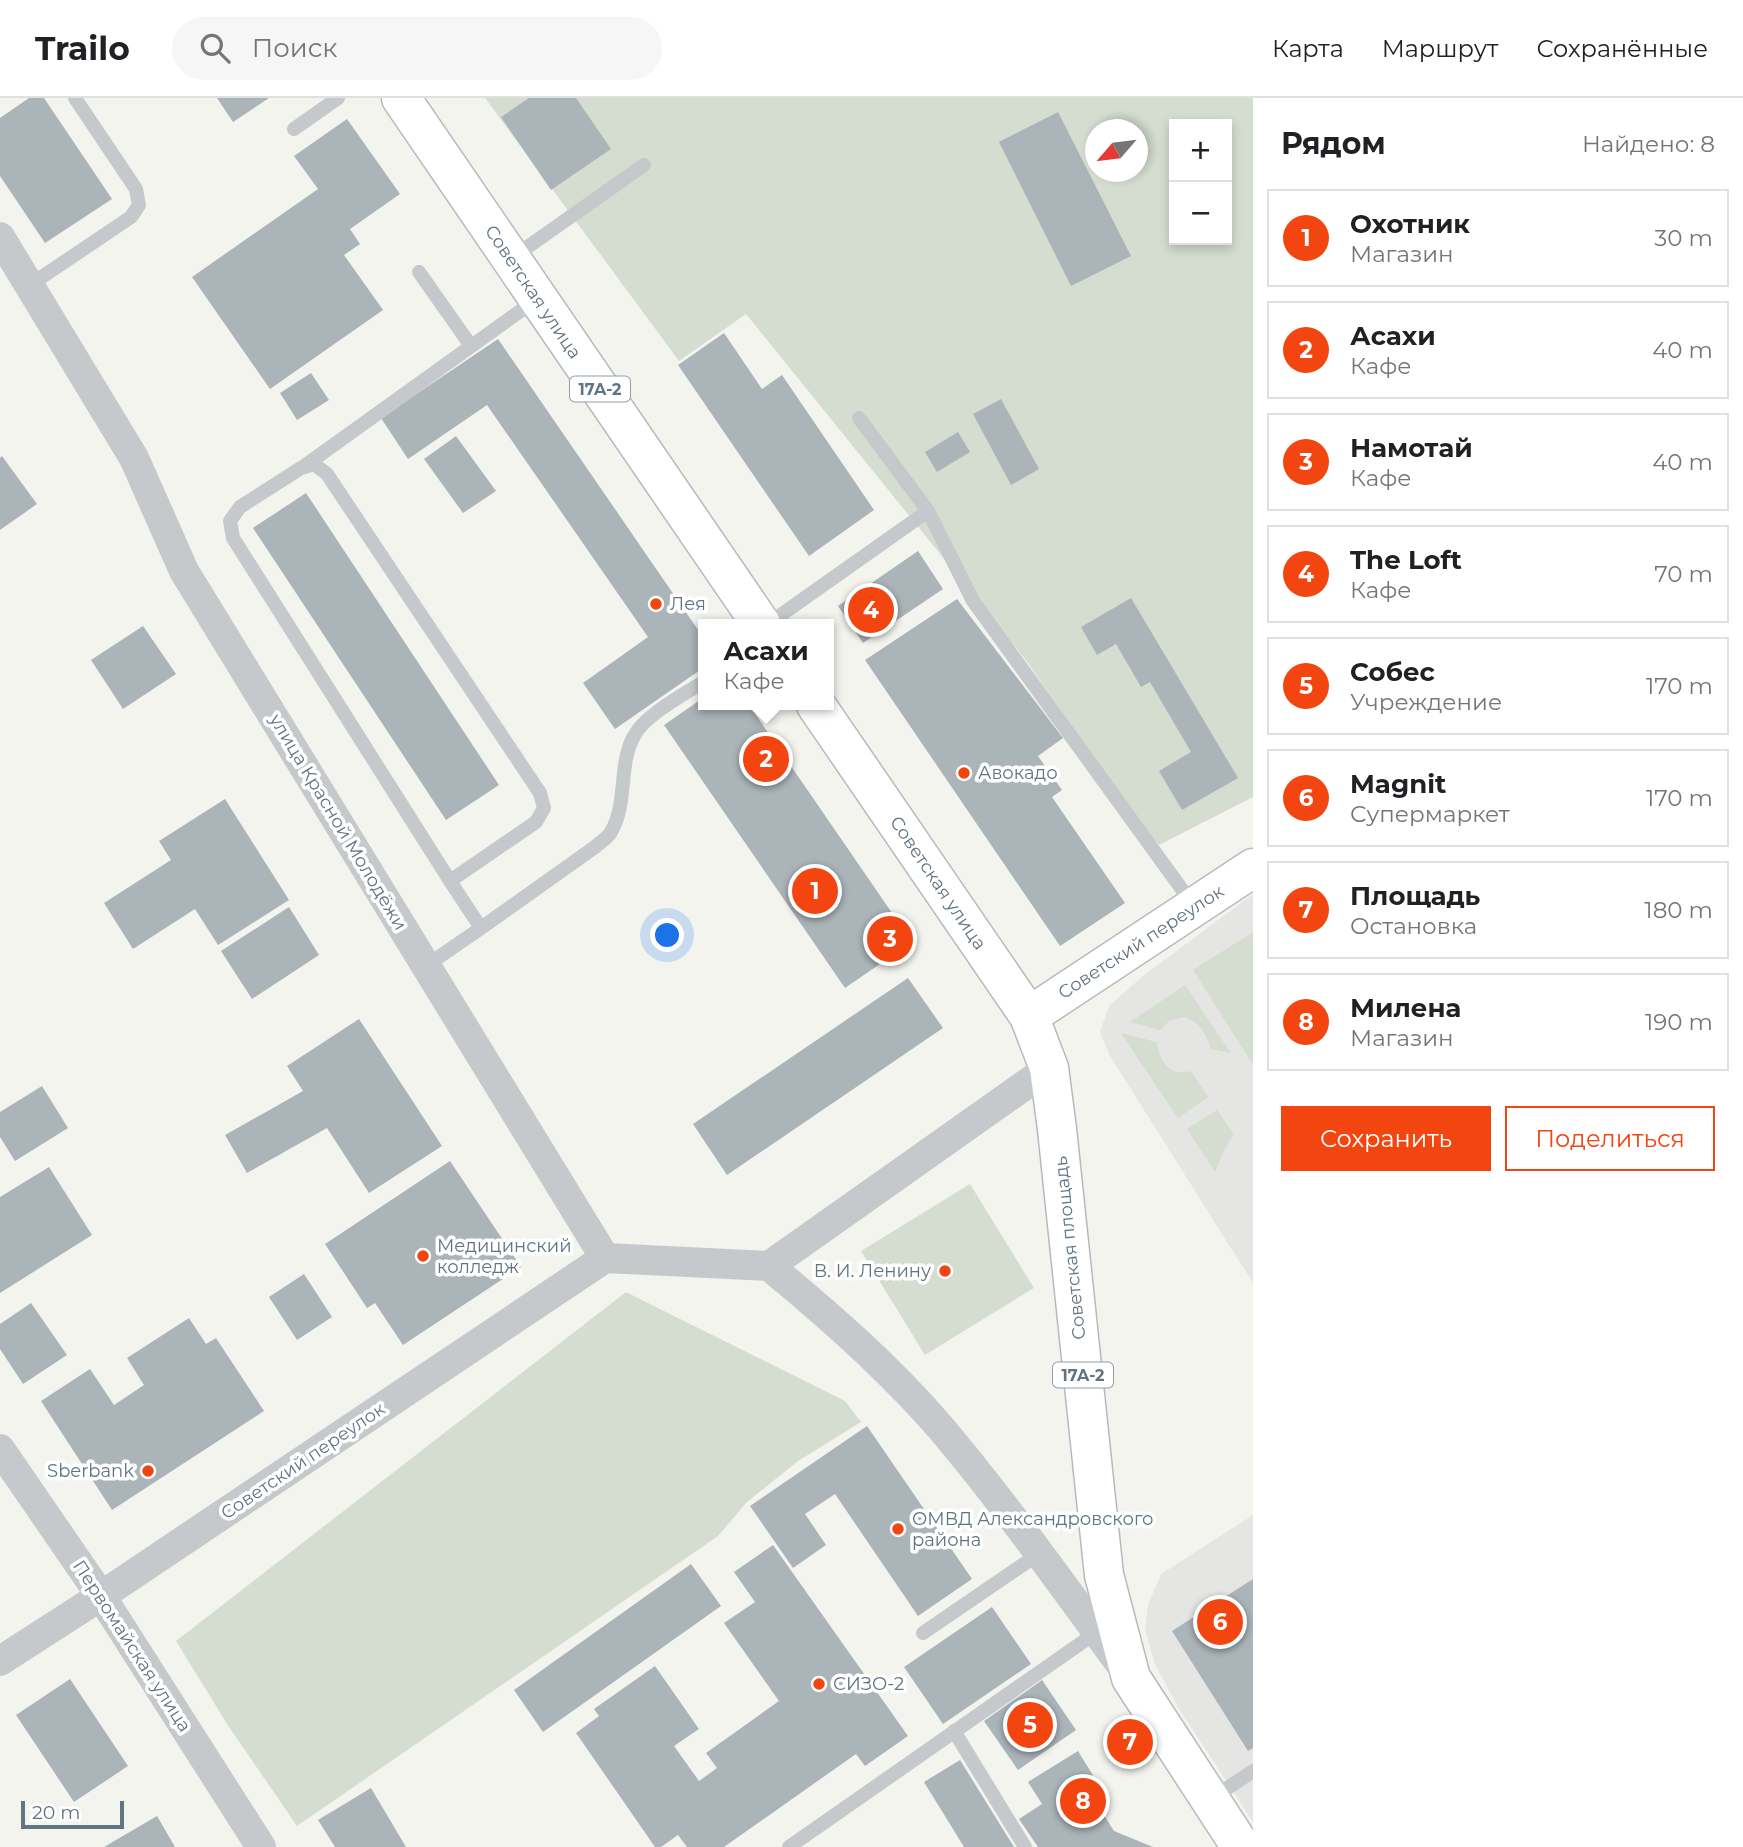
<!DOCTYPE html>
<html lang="ru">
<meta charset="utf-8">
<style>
:root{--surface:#fff;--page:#f6f6f6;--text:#202124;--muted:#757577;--line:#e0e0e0;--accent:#f34510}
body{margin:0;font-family:Montserrat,sans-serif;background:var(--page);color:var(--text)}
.controls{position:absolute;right:21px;top:21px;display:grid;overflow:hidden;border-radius:0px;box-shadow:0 4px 10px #0003}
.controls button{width:63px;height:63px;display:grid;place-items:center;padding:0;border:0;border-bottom:2px solid var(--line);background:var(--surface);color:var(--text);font:35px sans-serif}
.compass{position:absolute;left:1085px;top:21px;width:63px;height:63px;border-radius:50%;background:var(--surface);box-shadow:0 4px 10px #0003;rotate:242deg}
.scale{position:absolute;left:21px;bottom:18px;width:103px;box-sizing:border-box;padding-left:7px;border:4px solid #607484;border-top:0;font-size:19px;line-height:24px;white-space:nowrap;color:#607484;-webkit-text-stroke:5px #fff;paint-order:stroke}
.you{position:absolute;left:668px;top:838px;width:24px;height:24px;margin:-18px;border:5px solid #fff;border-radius:50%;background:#1a73e8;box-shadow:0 0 0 10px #1a73e833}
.badge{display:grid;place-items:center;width:46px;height:46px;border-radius:50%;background:var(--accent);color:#fff;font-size:23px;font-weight:700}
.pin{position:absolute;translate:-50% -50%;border:4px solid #fff;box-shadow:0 2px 7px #0006}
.popup{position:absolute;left:698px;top:521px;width:136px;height:91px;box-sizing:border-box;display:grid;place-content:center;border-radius:0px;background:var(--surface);filter:drop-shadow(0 2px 5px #0005);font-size:23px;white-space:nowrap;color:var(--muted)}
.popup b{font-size:26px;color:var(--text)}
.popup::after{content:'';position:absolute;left:50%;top:100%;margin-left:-14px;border:14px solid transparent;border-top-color:var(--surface)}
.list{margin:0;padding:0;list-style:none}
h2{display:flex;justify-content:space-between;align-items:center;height:91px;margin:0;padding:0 28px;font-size:30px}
h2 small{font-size:23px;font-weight:400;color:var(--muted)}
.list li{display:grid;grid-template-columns:46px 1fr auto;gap:21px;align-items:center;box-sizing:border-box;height:98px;margin:0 14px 14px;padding:0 14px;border:2px solid var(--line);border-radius:0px}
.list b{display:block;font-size:26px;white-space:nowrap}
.list p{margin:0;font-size:23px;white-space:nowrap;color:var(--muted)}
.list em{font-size:23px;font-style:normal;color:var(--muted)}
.actions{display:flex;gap:14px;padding:21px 28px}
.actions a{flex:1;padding:16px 0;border:2px solid var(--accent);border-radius:0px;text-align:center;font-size:24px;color:var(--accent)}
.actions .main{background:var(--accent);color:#fff}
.icon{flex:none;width:38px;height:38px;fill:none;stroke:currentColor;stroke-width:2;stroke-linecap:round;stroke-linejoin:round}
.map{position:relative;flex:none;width:1253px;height:1749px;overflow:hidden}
header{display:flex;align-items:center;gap:42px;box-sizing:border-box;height:98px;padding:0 35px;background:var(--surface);border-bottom:2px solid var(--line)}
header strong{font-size:33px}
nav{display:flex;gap:38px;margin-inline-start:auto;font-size:24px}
.search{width:490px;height:63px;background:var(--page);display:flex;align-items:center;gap:18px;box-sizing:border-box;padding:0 24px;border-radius:38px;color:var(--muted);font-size:26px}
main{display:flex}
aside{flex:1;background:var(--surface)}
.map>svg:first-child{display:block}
</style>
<header>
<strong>Trailo</strong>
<div class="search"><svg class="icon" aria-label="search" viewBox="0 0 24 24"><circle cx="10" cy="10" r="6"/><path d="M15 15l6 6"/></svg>Поиск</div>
<nav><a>Карта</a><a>Маршрут</a><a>Сохранённые</a></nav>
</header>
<main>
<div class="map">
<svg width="1253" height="1749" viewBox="0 0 1253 1749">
<rect width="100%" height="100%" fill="#f4f4ef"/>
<path fill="#e5e6e3" d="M1253 796V1185L1110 958 1100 934 1109 908 1143 878Z
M1253 1417V1724L1178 1609 1155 1567 1145 1531 1148 1507 1161 1476Z"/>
<path fill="#d5dcd0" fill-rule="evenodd" d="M485 0H1253V699L1159 747 1132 715 1025 561 746 216 679 263ZM1174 26H1227V142H1174ZM1096 32H1138V74H1096Z
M1253 834V967L1193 872Z
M1185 887 1231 955 1211 951C1206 935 1200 924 1184 919L1169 923 1160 932 1130 924Z
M1121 935 1156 944C1161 964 1168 979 1191 973L1208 999 1178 1020Z
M1217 1012 1234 1037 1224 1052 1215 1074 1187 1031Z
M970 1086 1034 1190 925 1257 861 1153Z
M626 1194 845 1303 861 1324 798 1363 747 1404 718 1438 297 1728 229 1629 176 1543Z"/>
<path fill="#abb4b9" d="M29 0H44L112 101 45 145 0 78V20Z
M217 0H269L233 24Z
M529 0H576L611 51 551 92 501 19Z
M1058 14 1131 158 1071 188 999 44Z
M347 21 400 96 350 131 360 146 344 157 383 212 270 291 192 179 318 91 294 58Z
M724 235 762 291 782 277 874 412 809 458 678 267Z
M498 241 703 539V570L615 631 583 585 648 539 487 307 408 361 381 320Z
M311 275 329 302 297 322 280 295Z
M1001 301 1039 371 1011 387 973 316Z
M958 334 970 354 937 374 925 354Z
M456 338 496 393 463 415 424 361Z
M2 358 37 406 0 432V360Z
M306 395 499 687 446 722 253 430Z
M918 453 943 491 863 545 838 508Z
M1131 500 1238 680 1182 712 1159 673 1191 654 1150 584 1141 589 1116 546 1097 557 1081 529Z
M957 501 1063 640 1038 658 1062 692 1052 699 1125 805 1060 848 865 562Z
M143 528 176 576 123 611 91 562Z
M703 600V607H749L912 844 845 890 664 627Z
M225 701 289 802 218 847 195 811 133 851 104 805 171 762 159 743Z
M289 809 319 857 252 901 221 853Z
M908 880 943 930 727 1077 693 1026Z
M359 921 442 1048 369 1095 327 1030 247 1075 225 1037 303 993 287 968Z
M42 988 68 1030 15 1063 0 1039V1014Z
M450 1063 521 1169 403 1247 375 1205 367 1210 325 1146Z
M49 1069 92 1137 0 1195V1099Z
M304 1176 332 1219 297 1242 269 1199Z
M31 1205 67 1257 23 1286 0 1251V1226Z
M189 1220 206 1246 216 1240 264 1313 112 1412 41 1303 90 1271 114 1307 144 1287 127 1260Z
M867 1328 972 1481 918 1518 835 1396 805 1416 826 1447 793 1470 750 1408Z
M773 1447 908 1638 865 1668 856 1656 724 1749H687L678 1737 661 1749H655L576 1635 599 1618 594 1611 655 1568 699 1631 674 1648 699 1683 717 1670 706 1655 779 1603 724 1525 755 1504 734 1474Z
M691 1466 721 1508 543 1634 514 1592Z
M1253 1481V1650L1248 1653 1172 1533Z
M992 1509 1031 1566 943 1626 904 1569Z
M70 1581 128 1668 74 1704 16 1617Z
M1042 1582 1076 1632 1018 1672 984 1623Z
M1078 1653 1094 1679 1095 1703 1114 1733 1153 1749H1038L1019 1721 1042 1706 1028 1684Z
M960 1662 1014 1749H964L924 1684Z
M371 1690 406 1749H335L318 1722Z
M157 1718 175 1749H104Z"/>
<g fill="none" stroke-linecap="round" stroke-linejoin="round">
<g stroke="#b5bbbf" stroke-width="41">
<path id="secondary" d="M1029 918 1253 770"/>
</g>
<g stroke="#b6babe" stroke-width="41">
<path id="primary" d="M401 0 761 526
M816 607 1029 918 1049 970 1057 1031 1104 1477 1131 1580 1241 1749"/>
</g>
<path stroke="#c6c9cc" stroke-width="14" d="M294 31 338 0
M512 160 644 67
M419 174 471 248
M30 187 131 119 139 107 136 91 75 0
M859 320 928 413 973 503 1194 808
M303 369 537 201
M768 526 928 413
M481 830 595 749C600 744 608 740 611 734 628 705 618 666 634 638 645 617 683 597 703 584
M426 868 481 830 450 783 233 440 230 423 240 409 301 370 314 366 327 376 540 695 544 710 536 724 450 783
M923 1535 1040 1455
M954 1633 1025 1749
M1211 1701 1253 1673
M789 1749 1097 1534"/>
<path stroke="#c6c9cc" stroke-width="30" d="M0 139 134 360 184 473 605 1160
M605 1160 769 1168
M769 1168C830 1218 889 1270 940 1329 1005 1406 1064 1489 1124 1571
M769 1168 1049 970
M0 1351 101 1498 261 1749
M0 1563 101 1498 605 1160"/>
<use href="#secondary" stroke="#fff" stroke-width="38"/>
<use href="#primary" stroke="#fff" stroke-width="38"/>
</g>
<g fill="#f34510" stroke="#fff" stroke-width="2.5">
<circle cx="656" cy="506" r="7"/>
<circle cx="964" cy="675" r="7"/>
<circle cx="423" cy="1158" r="7"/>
<circle cx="945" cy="1173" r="7"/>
<circle cx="148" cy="1373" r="7"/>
<circle cx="898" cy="1431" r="7"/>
<circle cx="819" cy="1586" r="7"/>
</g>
<g text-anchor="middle" stroke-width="7" stroke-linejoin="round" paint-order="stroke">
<g fill="#fff" stroke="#909ea9" stroke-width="2">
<rect x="570" y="278.5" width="60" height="25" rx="5"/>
<rect x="1053" y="1264.5" width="60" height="25" rx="5"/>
</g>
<g font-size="16" font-weight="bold" fill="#607484">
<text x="600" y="297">17А-2</text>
<text x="1083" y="1283">17А-2</text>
</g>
<g font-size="18" fill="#607484" stroke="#fff">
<text transform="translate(533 194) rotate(56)" y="6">Советская улица</text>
<text transform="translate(338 724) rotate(59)" y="6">улица Красной Молодёжи</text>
<text transform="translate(938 785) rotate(56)" y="6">Советская улица</text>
<text transform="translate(1141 844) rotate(-33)" y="6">Советский переулок</text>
<text transform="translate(1070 1150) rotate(-96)" y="6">Советская площадь</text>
<text transform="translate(303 1363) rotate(-34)" y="6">Советский переулок</text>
<text transform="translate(132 1548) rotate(57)" y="6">Первомайская улица</text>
</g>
<g font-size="18" fill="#607484" stroke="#fff" text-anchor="start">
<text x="670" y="512">Лея</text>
<text x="978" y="681">Авокадо</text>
<text x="437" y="1154">Медицинский<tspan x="437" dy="21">колледж</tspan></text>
<text x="931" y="1179" text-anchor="end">В. И. Ленину</text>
<text x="134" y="1379" text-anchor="end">Sberbank</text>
<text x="912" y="1427">ОМВД Александровского<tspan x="912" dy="21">района</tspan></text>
<text x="833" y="1592">СИЗО-2</text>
</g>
</g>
</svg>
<div class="controls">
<button>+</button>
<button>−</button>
</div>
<svg class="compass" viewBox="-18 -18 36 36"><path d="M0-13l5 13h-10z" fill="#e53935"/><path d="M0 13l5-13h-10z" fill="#757577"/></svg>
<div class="scale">20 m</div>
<div class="you"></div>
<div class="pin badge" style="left:815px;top:793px">1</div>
<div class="pin badge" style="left:766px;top:661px">2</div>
<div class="popup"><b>Асахи</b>Кафе</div>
<div class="pin badge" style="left:890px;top:841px">3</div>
<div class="pin badge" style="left:871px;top:512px">4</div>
<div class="pin badge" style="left:1030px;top:1627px">5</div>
<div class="pin badge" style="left:1220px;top:1524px">6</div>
<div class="pin badge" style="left:1130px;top:1644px">7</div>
<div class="pin badge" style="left:1083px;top:1703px">8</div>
</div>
<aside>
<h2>Рядом<small>Найдено: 8</small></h2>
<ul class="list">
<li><span class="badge">1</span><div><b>Охотник</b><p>Магазин</p></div><em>30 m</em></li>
<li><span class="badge">2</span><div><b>Асахи</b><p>Кафе</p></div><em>40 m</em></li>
<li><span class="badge">3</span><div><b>Намотай</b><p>Кафе</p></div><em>40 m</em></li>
<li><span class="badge">4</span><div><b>The Loft</b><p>Кафе</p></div><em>70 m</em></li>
<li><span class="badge">5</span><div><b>Собес</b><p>Учреждение</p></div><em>170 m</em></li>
<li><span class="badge">6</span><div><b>Magnit</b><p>Супермаркет</p></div><em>170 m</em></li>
<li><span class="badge">7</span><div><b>Площадь</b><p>Остановка</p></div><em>180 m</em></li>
<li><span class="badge">8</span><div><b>Милена</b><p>Магазин</p></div><em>190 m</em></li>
</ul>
<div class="actions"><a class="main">Сохранить</a><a>Поделиться</a></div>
</aside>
</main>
